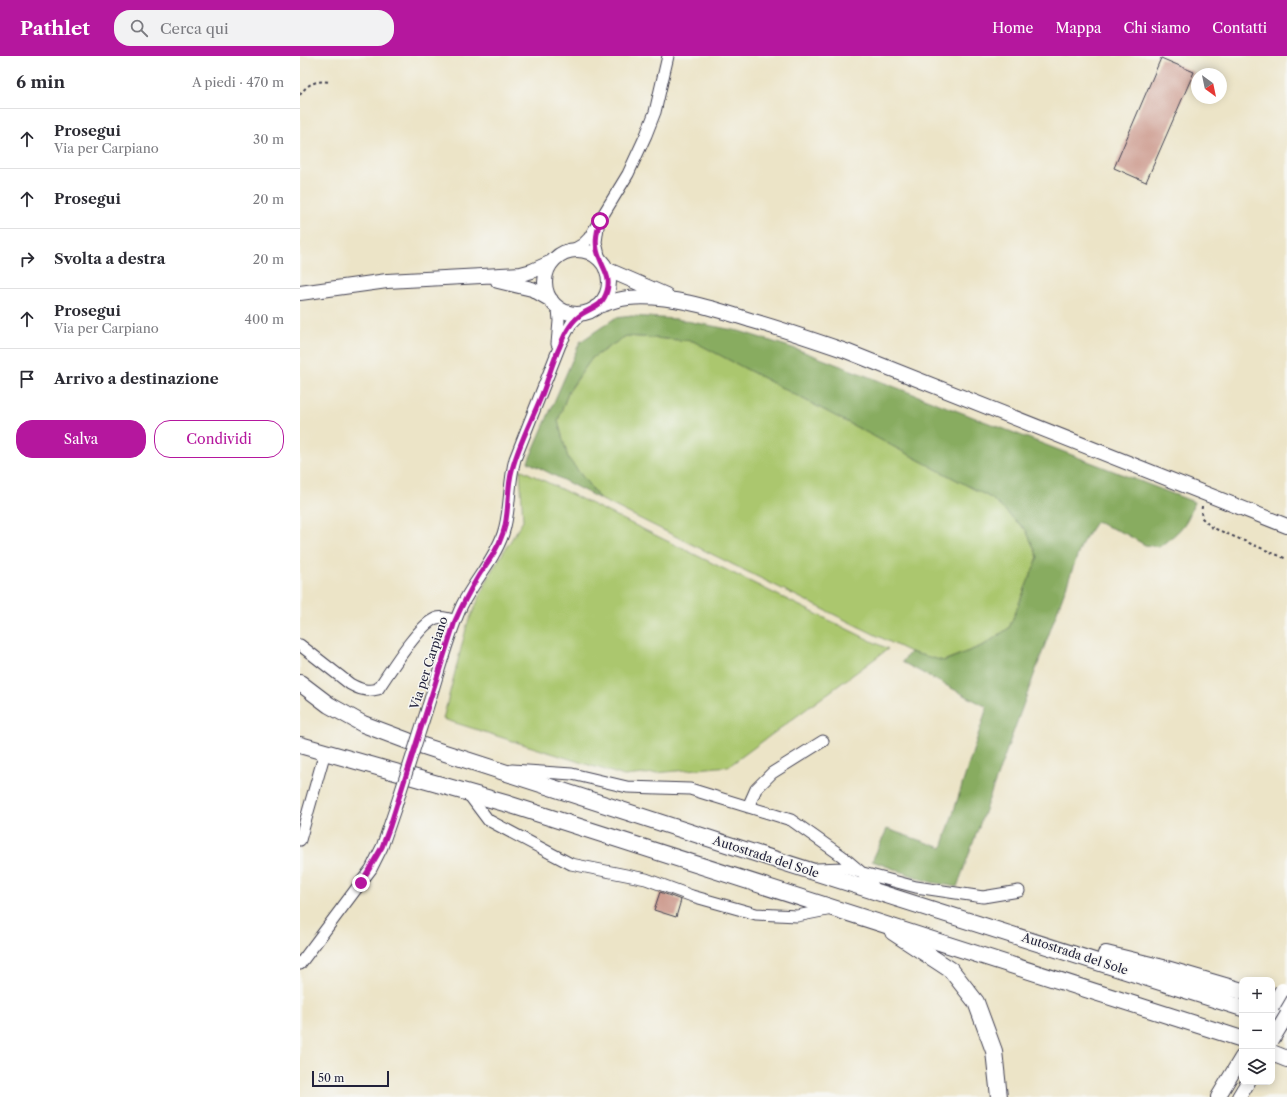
<!DOCTYPE html>
<html lang="it">
<meta charset="utf-8">
<style>
:root{--surface:#fff;--page:#f2f2f3;--text:#2b2b33;--muted:#7c7c81;--line:#e1e1e2;--accent:#b5179e}
body{margin:0;font-family:"Libre Caslon Text",serif;background:var(--page);color:var(--text)}
.controls{position:absolute;right:12px;bottom:12px;display:grid;overflow:hidden;border-radius:8px;box-shadow:0 2px 10px #0003}
.controls button{width:36px;height:36px;display:grid;place-items:center;padding:0;border:0;border-bottom:1px solid var(--line);background:var(--surface);color:var(--text);font:20px sans-serif}
.compass{position:absolute;left:891px;top:12px;width:36px;height:36px;border-radius:50%;background:var(--surface);box-shadow:0 2px 10px #0003;rotate:147deg}
.scale{position:absolute;left:12px;bottom:10px;width:77px;box-sizing:border-box;padding-left:4px;border:2px solid #22223b;border-top:0;font-size:11px;line-height:14px;white-space:nowrap;color:#22223b;-webkit-text-stroke:3px #f6f6f2;paint-order:stroke}
.stop{position:absolute;width:12px;height:12px;margin:-9px;border:3px solid #b5179e;border-radius:50%;background:#fff}
.stop.end{background:#b5179e;border-color:#fff;box-shadow:0 1px 4px #0008}
.list{margin:0;padding:0;list-style:none}
h2{display:flex;justify-content:space-between;align-items:center;height:52px;margin:0;padding:0 16px;font-size:17px}
h2 small{font-size:13px;font-weight:400;color:var(--muted)}
.list li{display:grid;grid-template-columns:26px 1fr auto;gap:12px;align-items:center;box-sizing:border-box;height:60px;padding:0 16px;border-top:1px solid var(--line)}
.list b{display:block;font-size:15px;white-space:nowrap}
.list p{margin:0;font-size:13px;white-space:nowrap;color:var(--muted)}
.list em{font-size:13px;font-style:normal;color:var(--muted)}
.actions{display:flex;gap:8px;padding:12px 16px}
.actions a{flex:1;padding:9px 0;border:1px solid var(--accent);border-radius:16px;text-align:center;font-size:14px;color:var(--accent)}
.actions .main{background:var(--accent);color:#fff}
.icon{flex:none;width:22px;height:22px;fill:none;stroke:currentColor;stroke-width:2;stroke-linecap:round;stroke-linejoin:round}
.map{position:relative;flex:none;width:987px;height:1041px;overflow:hidden}
header{display:flex;align-items:center;gap:24px;box-sizing:border-box;height:56px;padding:0 20px;background:var(--accent);color:#fff}
header strong{font-size:19px}
nav{display:flex;gap:22px;margin-inline-start:auto;font-size:14px}
.search{width:280px;height:36px;background:var(--page);display:flex;align-items:center;gap:10px;box-sizing:border-box;padding:0 14px;border-radius:16px;color:var(--muted);font-size:15px}
main{display:flex}
aside{flex:1;background:var(--surface)}
.map>svg:first-child{display:block}
</style>
<header>
<strong>Pathlet</strong>
<div class="search"><svg class="icon" aria-label="search" viewBox="0 0 24 24"><circle cx="10" cy="10" r="6"/><path d="M15 15l6 6"/></svg>Cerca qui</div>
<nav><a>Home</a><a>Mappa</a><a>Chi siamo</a><a>Contatti</a></nav>
</header>
<main>
<aside>
<h2>6 min<small>A piedi · 470 m</small></h2>
<ul class="list">
<li><svg class="icon" aria-label="ahead" viewBox="0 0 24 24"><path d="M12 20V5M6 11l6-6 6 6"/></svg><div><b>Prosegui</b><p>Via per Carpiano</p></div><em>30 m</em></li>
<li><svg class="icon" aria-label="ahead" viewBox="0 0 24 24"><path d="M12 20V5M6 11l6-6 6 6"/></svg><div><b>Prosegui</b></div><em>20 m</em></li>
<li><svg class="icon" aria-label="right" viewBox="0 0 24 24"><path d="M7 20v-9h11M14 6l5 5-5 5"/></svg><div><b>Svolta a destra</b></div><em>20 m</em></li>
<li><svg class="icon" aria-label="ahead" viewBox="0 0 24 24"><path d="M12 20V5M6 11l6-6 6 6"/></svg><div><b>Prosegui</b><p>Via per Carpiano</p></div><em>400 m</em></li>
<li><svg class="icon" aria-label="arrive" viewBox="0 0 24 24"><path d="M6 21V4h12l-3 4 3 4H6"/></svg><div><b>Arrivo a destinazione</b></div></li>
</ul>
<div class="actions"><a class="main">Salva</a><a>Condividi</a></div>
</aside>
<div class="map">
<svg width="987" height="1041" viewBox="0 0 987 1041">
<rect width="100%" height="100%" fill="#f6f6f2"/>
<filter id="ink" filterUnits="userSpaceOnUse"><feTurbulence type="fractalNoise" baseFrequency=".025" numOctaves="2"/><feDisplacementMap in="SourceGraphic" scale="8" xChannelSelector="R" yChannelSelector="G"/><feConvolveMatrix kernelMatrix="1 2 1 2 8 2 1 2 1" color-interpolation-filters="sRGB"/></filter>
<filter id="wash" filterUnits="userSpaceOnUse"><feTurbulence type="fractalNoise" baseFrequency=".012" numOctaves="4" result="noise"/><feDisplacementMap in="SourceGraphic" scale="16" xChannelSelector="R" yChannelSelector="G"/><feGaussianBlur stdDeviation="0.9" result="paint"/><feColorMatrix in="noise" values="0 0 0 0 0 0 0 0 0 0 0 0 0 0 0 0 0 1.4 0 .05"/><feComposite in="paint" operator="in"/></filter>
<g filter="url(#wash)">
<rect width="100%" height="100%" fill="#ece4c7"/>
<path fill="#abc76e" stroke="#667454" d="M326 280 393 285 691 442 726 474 738 501 709 572 684 589 643 605 610 596 300 443 268 402 258 365 268 337 292 302Z
M220 413 588 593 429 710 324 720 143 663 167 569 191 516 223 465Z"/>
<path fill="#88ac61" stroke="#55674e" d="M332 260 376 263 439 275 499 294 894 446C888 469 878 477 859 491L845 489 824 477 796 466 782 487 657 831 630 826 572 805 587 773 642 792 687 651 602 606 610 596 644 605 684 589 709 572 738 501 726 474 691 442 393 285 326 280 292 302 268 336 258 365 268 402 300 443 228 406 280 286 315 262Z"/>
<g id="blocks">
<path fill="#ce9d91" d="M861 2 894 16 846 126 814 112Z
M360 836 381 844 376 861 354 854Z"/>
</g>
</g>
<g filter="url(#ink)">
<use href="#blocks" fill-opacity="0" stroke="#403f50" stroke-width="1"/>
<g fill="none" stroke-linecap="round" stroke-linejoin="round">
<g stroke="#403f50" stroke-width="13">
<path id="minor" d="M298 171 296 186 300 204
M271 195 283 188 289 182 328 118 346 79 355 56 368 0
M257 288 259 265 258 252
M0 589 50 628C59 633 67 636 78 633 89 617 120 566 137 562 143 560 150 563 155 565
M127 653C138 619 147 582 162 549 174 525 194 504 203 478 211 454 208 428 215 403L260 289 271 268 282 257
M212 714 272 718 327 731 390 733 491 764 542 800 562 817 577 835
M167 736 188 764 271 808 346 823 392 840 456 858 497 860 532 853
M448 751 456 733 472 717 523 685
M0 784 25 696
M517 813 544 812 616 831 683 841 719 835
M0 908 71 813 82 791 96 750"/>
</g>
<g stroke="#403f50" stroke-width="16">
<path id="major" d="M245 226a32 32 0 1 1 64 0a32 32 0 1 1-64 0Z
M306 213 366 239
M198 225 232 233 251 244
M0 237 87 225 221 218 232 215 252 206
M296 251C307 247 317 243 328 242 369 238 412 252 450 264 482 273 514 284 546 295L987 470
M918 1041 942 1001
M939 1041 948 1026"/>
</g>
<g stroke="#403f50" stroke-width="18">
<path id="highway" d="M0 627 29 649 63 668 108 685 445 794 942 952
M0 689 208 748 942 983
M593 876 651 914 676 946 694 995 699 1041
M806 898 863 912 942 935
M972 944 987 949
M972 961 987 966
M972 997 987 1003"/>
</g>
<path stroke="#403f50" stroke-width="2" stroke-dasharray="3 3" stroke-linecap="butt" d="M0 39C7 28 16 24 29 26
M902 450 901 461 911 471 987 503"/>
<use href="#minor" stroke="#fff" stroke-width="11"/>
<use href="#major" stroke="#fff" stroke-width="14"/>
<use href="#highway" stroke="#fff" stroke-width="16"/>
<g stroke="#403f50" stroke-width="13" stroke-linecap="butt">
<path id="minor-bridge" d="M96 750 127 653"/>
</g>
<g stroke="#403f50" stroke-width="16" stroke-linecap="butt">
<path id="major-bridge" d="M972 951 982 934
M972 984 987 959"/>
</g>
<use href="#minor-bridge" stroke="#fff" stroke-width="11"/>
<use href="#major-bridge" stroke="#fff" stroke-width="14"/>
</g>
</g>
<g fill="none" stroke-linecap="round" stroke-linejoin="round" filter="url(#ink)">
<path stroke="#b5179e" stroke-width="5" d="M61 827 82 791 90 770 155 565C162 549 170 534 179 519 188 506 198 493 203 477 210 457 206 435 212 414 219 387 233 362 243 336 249 320 253 305 260 290 264 279 271 265 282 258 294 250 302 251 307 235 311 222 304 214 300 203 294 190 296 178 300 165"/>
</g>
<g text-anchor="middle" stroke-width="3" stroke-linejoin="round" paint-order="stroke">
<g font-size="12" fill="#22223b" stroke="#f6f6f2">
<text transform="translate(129 607) rotate(-72)" y="4">Via per Carpiano</text>
<text transform="translate(466 801) rotate(18)" y="4">Autostrada del Sole</text>
<text transform="translate(775 898) rotate(18)" y="4">Autostrada del Sole</text>
</g>
</g>
</svg>
<div class="controls">
<button>+</button>
<button>−</button>
<button><svg class="icon" aria-label="layers" viewBox="0 0 24 24"><path d="M12 4l9 5-9 5-9-5zM3 14l9 5 9-5"/></svg></button>
</div>
<svg class="compass" viewBox="-18 -18 36 36"><path d="M0-13l5 13h-10z" fill="#e53935"/><path d="M0 13l5-13h-10z" fill="#7c7c81"/></svg>
<div class="scale">50 m</div>
<div class="stop" style="left:300px;top:165px"></div>
<div class="stop end" style="left:61px;top:827px"></div>
</div>
</main>
